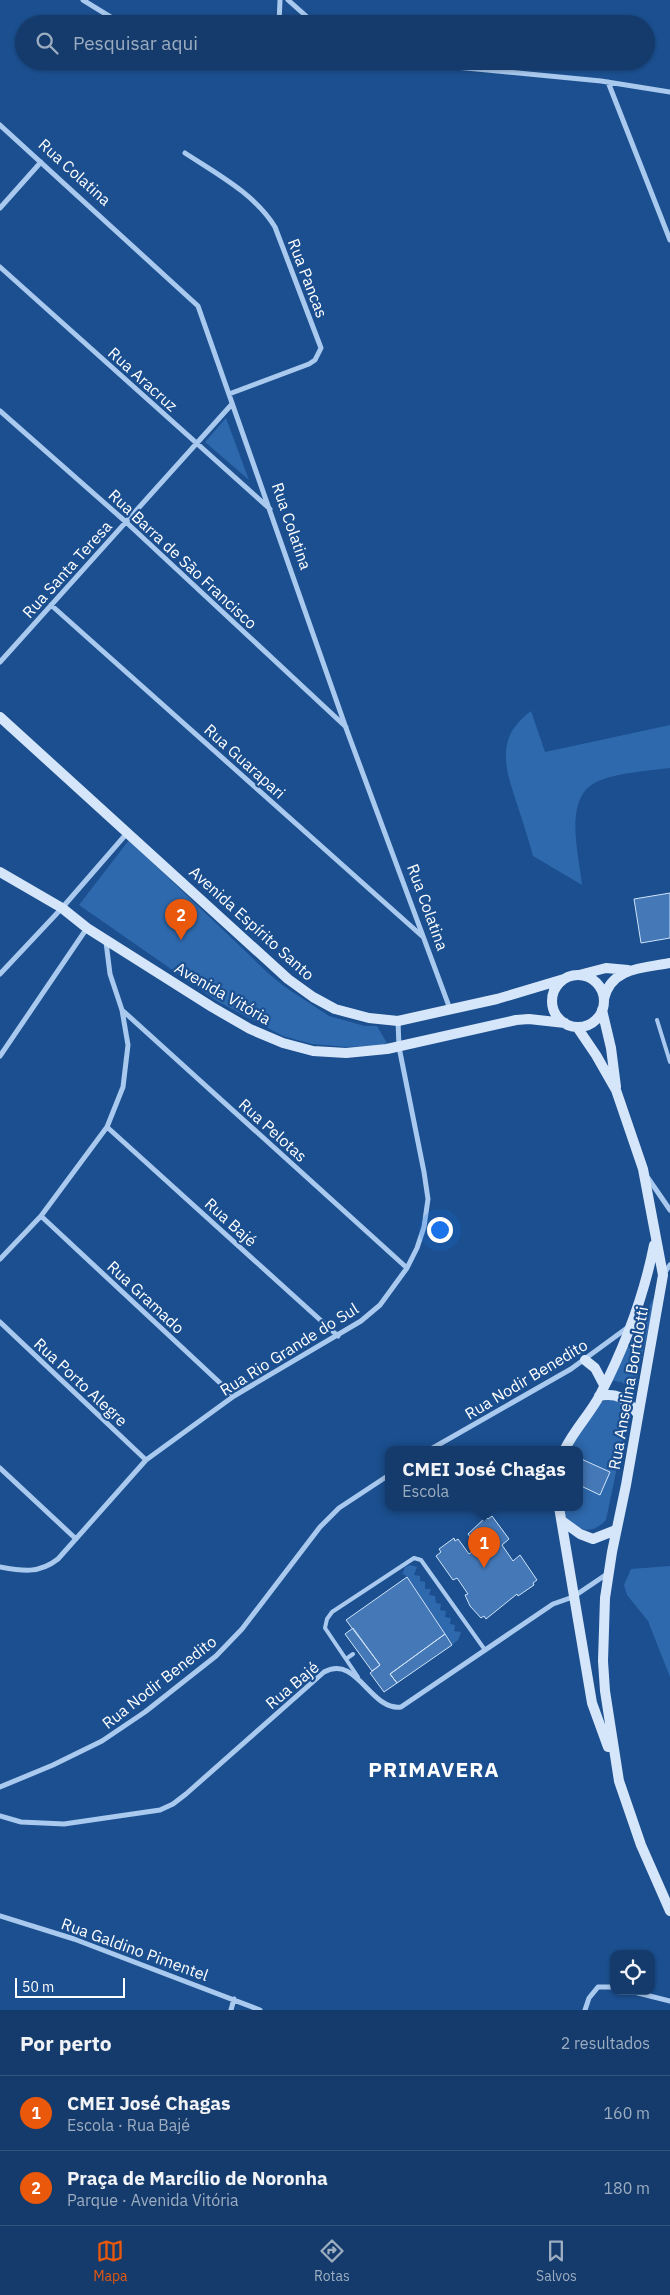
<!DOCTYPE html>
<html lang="pt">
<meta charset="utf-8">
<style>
:root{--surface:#143b6b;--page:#214673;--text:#f1f3f6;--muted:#9dadc1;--line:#33557e;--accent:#ea580c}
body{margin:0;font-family:"IBM Plex Sans",sans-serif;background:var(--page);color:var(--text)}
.controls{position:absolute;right:15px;bottom:15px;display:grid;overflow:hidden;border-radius:10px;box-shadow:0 1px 4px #0004}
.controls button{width:45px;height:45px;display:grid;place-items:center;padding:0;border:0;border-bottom:1px solid var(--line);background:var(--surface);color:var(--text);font:25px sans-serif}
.scale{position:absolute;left:15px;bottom:12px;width:110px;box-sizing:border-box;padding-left:5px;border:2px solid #fff;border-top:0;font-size:14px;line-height:18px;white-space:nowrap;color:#fff;-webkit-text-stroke:4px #1b4f8f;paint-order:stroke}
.you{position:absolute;left:439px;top:1229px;width:18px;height:18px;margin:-12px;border:4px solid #fff;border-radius:50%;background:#1a73e8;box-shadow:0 0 0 8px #1a73e833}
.badge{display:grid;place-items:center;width:32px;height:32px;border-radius:50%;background:var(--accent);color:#fff;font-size:16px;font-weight:700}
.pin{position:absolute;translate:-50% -41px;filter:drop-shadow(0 1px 2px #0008)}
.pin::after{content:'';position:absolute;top:26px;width:18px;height:15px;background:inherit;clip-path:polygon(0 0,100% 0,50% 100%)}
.popup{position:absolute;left:385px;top:1446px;width:198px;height:65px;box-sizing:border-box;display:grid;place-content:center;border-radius:10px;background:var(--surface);filter:drop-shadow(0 1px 4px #0005);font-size:16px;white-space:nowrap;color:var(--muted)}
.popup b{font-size:19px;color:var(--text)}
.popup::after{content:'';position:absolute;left:50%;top:100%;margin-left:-10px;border:10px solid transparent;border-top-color:var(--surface)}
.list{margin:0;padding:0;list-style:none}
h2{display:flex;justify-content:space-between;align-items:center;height:65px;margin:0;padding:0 20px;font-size:21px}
h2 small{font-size:16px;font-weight:400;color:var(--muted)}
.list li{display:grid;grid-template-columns:32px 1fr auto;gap:15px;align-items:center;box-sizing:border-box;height:75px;padding:0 20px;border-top:1px solid var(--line)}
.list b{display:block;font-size:19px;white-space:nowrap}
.list p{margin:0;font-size:16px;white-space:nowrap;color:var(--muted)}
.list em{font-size:16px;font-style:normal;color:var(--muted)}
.icon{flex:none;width:28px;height:28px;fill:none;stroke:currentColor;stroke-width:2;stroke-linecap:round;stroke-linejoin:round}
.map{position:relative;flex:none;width:670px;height:2010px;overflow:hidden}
.search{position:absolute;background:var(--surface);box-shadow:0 1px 4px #0004;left:15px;right:15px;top:15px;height:55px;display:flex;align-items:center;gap:12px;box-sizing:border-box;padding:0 18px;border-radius:28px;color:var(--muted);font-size:19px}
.sheet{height:215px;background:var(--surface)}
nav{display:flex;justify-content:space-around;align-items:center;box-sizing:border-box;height:70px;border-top:1px solid var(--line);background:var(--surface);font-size:14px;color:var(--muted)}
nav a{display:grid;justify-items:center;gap:2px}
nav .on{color:var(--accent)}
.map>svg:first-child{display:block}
</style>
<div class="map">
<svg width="670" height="2010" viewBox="0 0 670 2010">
<rect width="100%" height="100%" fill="#1b4f8f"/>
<path fill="#2e69ad" d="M226 418 249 480 205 442Z
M531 711 545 752 670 725V768C648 771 622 772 601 780 561 794 579 853 582 885L533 856C528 838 522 819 516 801 504 765 496 737 531 711Z
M129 840 269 974 285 987 329 1016 365 1026H377L388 1045 347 1047 312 1044 283 1036 217 1001 79 905Z
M657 1291 634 1390 621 1382 609 1380 636 1333Z
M612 1399 622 1402 629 1410 606 1520C592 1534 584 1531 568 1523L561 1507H579V1449H571L577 1436 601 1402Z
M410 1565 417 1567 414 1575 420 1576V1581L425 1582V1589H431L429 1595 435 1596 436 1603 441 1604 440 1610 446 1611 445 1617 451 1618 450 1624 455 1625 454 1631 461 1632 458 1640 452 1645 407 1577 404 1574 402 1575 405 1567Z
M670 1566V1677L648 1621 627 1595 624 1585 631 1569Z"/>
<path fill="#4478b7" stroke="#cfe3fa" d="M670 893V938L641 943 634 899Z
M579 1458 610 1472 600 1495 579 1485Z
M492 1516 509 1539 502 1545 513 1561 520 1555 537 1580 533 1583 534 1585 518 1596 517 1594 486 1619 484 1616 481 1618 470 1606 465 1595 468 1594 457 1578 453 1580 436 1556 441 1552 439 1549 454 1538 455 1541 458 1539 469 1554 478 1548 468 1534 486 1517 488 1519Z
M407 1577 445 1634 390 1674 397 1683 384 1692 370 1673 380 1665 346 1620Z
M353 1628 380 1665 372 1671 345 1634Z
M445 1634 452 1645 397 1683 390 1674Z"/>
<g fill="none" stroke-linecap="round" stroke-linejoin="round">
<path stroke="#a9c9ee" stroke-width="4" d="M657 1020 670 1062
M346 1659 353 1654
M358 1677 325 1628 327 1619 332 1612 414 1558 421 1560 485 1650"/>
<path stroke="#a9c9ee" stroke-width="5" d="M83 0 122 24
M288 0 315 24
M279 24 280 0
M385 61 395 62
M394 61 601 81 670 92
M608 82 670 240
M0 125 198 306 346 728 450 1009
M185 153C217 174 255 194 275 227L321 348 315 360 309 364 229 394
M0 208 41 162
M0 267 270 509
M0 411 126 522 346 727
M51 605 422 936
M0 662 232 404
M0 974 62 908 128 832
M122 1010 407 1268
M0 1056 87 928
M107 1127 338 1336
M648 1178 670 1210
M41 1216 234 1396
M0 1259 41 1216 107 1127 123 1087 128 1045 122 1010 110 974 106 942
M663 1275 670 1265
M0 1322 146 1460
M431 1449 571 1369 627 1328
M0 1468 76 1539
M0 1567C22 1571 39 1574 58 1559L146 1460 234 1396 361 1321 380 1305 407 1268 417 1248 424 1227 428 1199 424 1172 399 1047 398 1021
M0 1787 53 1765 102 1741 145 1712 216 1656 242 1629 320 1527 339 1508 389 1475
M0 1816 21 1822 64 1824 160 1810 173 1804 186 1794 324 1672C357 1654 370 1711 401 1707L553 1604 573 1597 607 1574
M0 1916 74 1939 260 2010
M630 1991 670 2001
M231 2010 234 1999
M585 2010 589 1998 598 1987H614"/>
<path stroke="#d6e6fa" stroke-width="10" d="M0 717 288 979 313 997 335 1009 369 1018 398 1021 497 999 564 979
M0 872 62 908 87 928 212 1007 250 1029 283 1043 313 1051 346 1053 387 1049 516 1020 529 1019 565 1023
M579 975 606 968 628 970
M552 1001a26 26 0 1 1 52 0a26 26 0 1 1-52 0Z
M604 999C611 967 644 968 670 963
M602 1010 611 1048 616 1087
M577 1027 596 1055 616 1090 643 1169 663 1275 626 1485 612 1552 605 1598 603 1661 605 1691 619 1781 641 1845 670 1911
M585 1360 595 1368 604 1385
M599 1396C618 1392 626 1399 637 1413
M565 1449C574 1430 590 1414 600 1395 624 1348 644 1296 654 1245
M559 1507 592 1703 608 1747
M562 1521 580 1534 593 1539 616 1530"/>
</g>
<g text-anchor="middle" stroke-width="4.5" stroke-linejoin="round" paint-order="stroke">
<g font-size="16" fill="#fff" stroke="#1b4f8f">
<text transform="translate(75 172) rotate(42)" y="6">Rua Colatina</text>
<text transform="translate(308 278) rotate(69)" y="6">Rua Pancas</text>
<text transform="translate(143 379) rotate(42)" y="6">Rua Aracruz</text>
<text transform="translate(292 526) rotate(71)" y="6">Rua Colatina</text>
<text transform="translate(183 559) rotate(43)" y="6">Rua Barra de São Francisco</text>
<text transform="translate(67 569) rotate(-48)" y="6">Rua Santa Teresa</text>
<text transform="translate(245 761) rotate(42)" y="6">Rua Guarapari</text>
<text transform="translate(428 907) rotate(70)" y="6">Rua Colatina</text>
<text transform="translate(252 923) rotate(42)" y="6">Avenida Espírito Santo</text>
<text transform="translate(223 993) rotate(30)" y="6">Avenida Vitória</text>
<text transform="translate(273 1130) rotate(42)" y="6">Rua Pelotas</text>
<text transform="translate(231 1222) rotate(42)" y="6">Rua Bajé</text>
<text transform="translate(146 1297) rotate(43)" y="6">Rua Gramado</text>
<text transform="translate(289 1349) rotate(-32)" y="6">Rua Rio Grande do Sul</text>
<text transform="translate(526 1379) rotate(-31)" y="6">Rua Nodir Benedito</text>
<text transform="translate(81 1382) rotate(43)" y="6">Rua Porto Alegre</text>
<text transform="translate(628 1388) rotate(-80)" y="6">Rua Anselina Bortolotti</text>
<text transform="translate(159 1682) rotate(-38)" y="6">Rua Nodir Benedito</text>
<text transform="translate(292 1685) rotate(-40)" y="6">Rua Bajé</text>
<text transform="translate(135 1949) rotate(20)" y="6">Rua Galdino Pimentel</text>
</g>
<g font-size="21" font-weight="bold" letter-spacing="1" fill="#fff" stroke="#1b4f8f">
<text x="434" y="1777">PRIMAVERA</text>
</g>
</g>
</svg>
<div class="controls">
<button><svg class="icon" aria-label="locate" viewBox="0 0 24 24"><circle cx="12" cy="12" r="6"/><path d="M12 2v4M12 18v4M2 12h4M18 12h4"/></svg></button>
</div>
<div class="scale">50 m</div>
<div class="you"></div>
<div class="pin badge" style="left:484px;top:1568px">1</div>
<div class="popup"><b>CMEI José Chagas</b>Escola</div>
<div class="pin badge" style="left:181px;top:940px">2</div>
<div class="search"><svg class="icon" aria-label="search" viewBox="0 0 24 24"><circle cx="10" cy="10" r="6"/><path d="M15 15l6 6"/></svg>Pesquisar aqui</div>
</div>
<section class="sheet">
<h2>Por perto<small>2 resultados</small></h2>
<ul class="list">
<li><span class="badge">1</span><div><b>CMEI José Chagas</b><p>Escola · Rua Bajé</p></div><em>160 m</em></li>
<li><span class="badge">2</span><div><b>Praça de Marcílio de Noronha</b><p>Parque · Avenida Vitória</p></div><em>180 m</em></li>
</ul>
</section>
<nav>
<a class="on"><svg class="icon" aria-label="map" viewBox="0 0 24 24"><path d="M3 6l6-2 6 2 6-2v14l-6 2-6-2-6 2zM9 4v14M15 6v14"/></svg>Mapa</a>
<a><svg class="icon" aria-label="directions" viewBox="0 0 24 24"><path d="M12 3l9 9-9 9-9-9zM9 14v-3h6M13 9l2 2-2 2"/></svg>Rotas</a>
<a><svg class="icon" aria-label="saved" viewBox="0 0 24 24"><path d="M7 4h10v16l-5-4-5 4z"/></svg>Salvos</a>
</nav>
